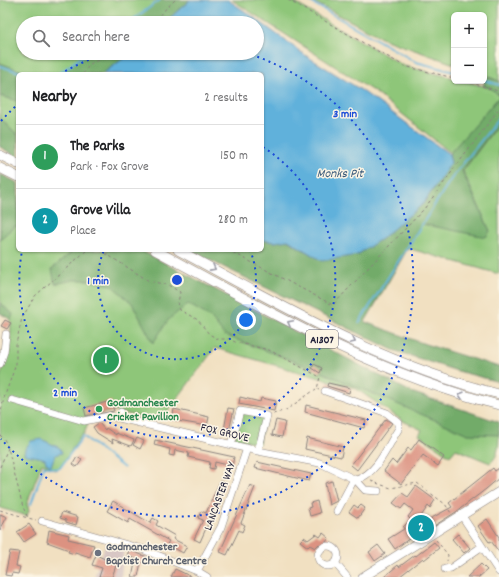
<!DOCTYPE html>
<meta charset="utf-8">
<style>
:root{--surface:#fff;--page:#f2f2f2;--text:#202124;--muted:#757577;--line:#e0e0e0;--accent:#1f6fb2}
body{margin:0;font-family:Dekko,sans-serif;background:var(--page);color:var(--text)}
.controls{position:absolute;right:12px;top:12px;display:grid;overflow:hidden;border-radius:6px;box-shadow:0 1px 3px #0004}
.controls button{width:36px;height:36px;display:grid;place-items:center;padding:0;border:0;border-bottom:1px solid var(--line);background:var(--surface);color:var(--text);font:20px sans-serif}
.you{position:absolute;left:246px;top:320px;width:14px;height:14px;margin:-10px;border:3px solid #fff;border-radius:50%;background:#1a73e8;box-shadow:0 0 0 6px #1a73e833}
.badge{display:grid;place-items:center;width:26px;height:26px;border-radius:50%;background:var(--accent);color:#fff;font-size:13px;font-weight:700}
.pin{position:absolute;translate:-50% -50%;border:2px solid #fff;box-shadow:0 1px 4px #0006}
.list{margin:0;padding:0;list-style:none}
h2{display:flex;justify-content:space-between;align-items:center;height:52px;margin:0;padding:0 16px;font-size:17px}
h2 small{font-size:13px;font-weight:400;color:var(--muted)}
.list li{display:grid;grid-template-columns:26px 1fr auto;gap:12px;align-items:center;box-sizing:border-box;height:64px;padding:0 16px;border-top:1px solid var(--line)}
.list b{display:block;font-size:15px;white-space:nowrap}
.list p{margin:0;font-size:13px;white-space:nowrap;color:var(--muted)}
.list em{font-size:13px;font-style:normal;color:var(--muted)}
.icon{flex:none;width:22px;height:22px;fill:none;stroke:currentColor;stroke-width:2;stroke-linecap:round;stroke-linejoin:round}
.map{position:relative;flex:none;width:499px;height:577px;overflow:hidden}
.search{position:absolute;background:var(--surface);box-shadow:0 1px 3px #0004;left:16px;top:16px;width:248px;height:44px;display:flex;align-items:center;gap:10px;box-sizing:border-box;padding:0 14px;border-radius:22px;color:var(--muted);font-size:15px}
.panel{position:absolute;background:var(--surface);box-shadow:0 1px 3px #0004;left:16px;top:72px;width:248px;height:180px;border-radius:6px}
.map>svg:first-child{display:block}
</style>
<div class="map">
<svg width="499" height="577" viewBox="0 0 499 577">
<rect width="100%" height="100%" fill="#fcf5e5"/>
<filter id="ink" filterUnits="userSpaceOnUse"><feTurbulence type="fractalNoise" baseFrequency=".025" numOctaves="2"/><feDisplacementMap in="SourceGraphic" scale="8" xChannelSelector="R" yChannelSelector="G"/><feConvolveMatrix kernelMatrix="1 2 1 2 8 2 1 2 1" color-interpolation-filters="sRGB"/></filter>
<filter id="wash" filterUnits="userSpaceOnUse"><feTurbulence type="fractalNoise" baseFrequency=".012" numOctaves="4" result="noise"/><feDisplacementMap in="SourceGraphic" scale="16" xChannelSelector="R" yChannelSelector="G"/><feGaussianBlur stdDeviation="0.9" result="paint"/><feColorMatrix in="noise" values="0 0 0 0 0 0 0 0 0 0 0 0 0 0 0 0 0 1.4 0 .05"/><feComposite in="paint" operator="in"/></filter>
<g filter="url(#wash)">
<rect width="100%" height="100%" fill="#f1e0c1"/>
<path fill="#f7d1c6" d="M413 507 425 515 422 520 432 528 420 536 405 518Z"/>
<path fill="#d2bfbf" d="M106 543 124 548 121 577H94Z"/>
<path fill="#8ec679" stroke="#58745a" d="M0 0H160L128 23H23V53H87L58 74H26L0 66Z
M232 0H290L404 66 454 78V81C470 81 483 86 498 91L499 97 451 153 376 93Z
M310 0H499V81L484 75V15H454V64L389 41Z
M0 96 18 101V135L0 118Z
M499 123V274L407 248 422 224 490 231 463 171Z
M18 201V250H114L261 332 499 431C499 444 499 457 490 463L456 449 450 456 419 435 422 430 403 421 355 388 215 348 162 419 154 420 114 411 86 417 88 424 84 434 81 435 60 468 56 470 42 463 27 504 29 510 27 516 0 508V377L10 351 11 320 0 313V204Z
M242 412 265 417 259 444 235 438Z"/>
<path fill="#72ab69" stroke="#4a6652" d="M159 0H190L164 23H128Z
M87 53H131L102 74H58Z
M0 63 30 74H18V101L0 96Z
M487 77 499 81V96L492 89 483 85Z
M499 97V122L462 171 490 231 486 237 422 224 365 322 425 344 499 367V382L454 370 393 350 189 250H262V240L275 242 287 240 319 259 357 255 381 239 423 204 451 163 449 154Z
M0 118 18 135V157L0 147Z
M0 174 18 183V226H15L0 239Z
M74 250H140L411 392 499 422V435L468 434 312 368 224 335 210 317 188 304 169 319 153 343 132 303 111 285 87 280H73L55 284 52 269Z
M0 303 13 314 11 320 0 313Z"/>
<path fill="#61b1db" stroke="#426a8b" d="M190 0H228L252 16 305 55 361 90 449 154 451 163 423 204 381 239 357 255 322 261 288 240 275 242 262 240V74H102L131 53H257V23H164Z
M41 439 60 448 62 453 55 455 51 466 46 463 45 459C39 456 32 457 24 454L25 449 31 441Z"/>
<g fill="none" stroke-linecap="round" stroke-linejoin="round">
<path stroke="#61b1db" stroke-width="2" d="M307 0 416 62 454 72
M128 23 160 0
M0 66 26 74
M58 74 87 53
M484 80 499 85
M359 323 451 179 499 118
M31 504 44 466 57 469 60 468 83 436 124 468"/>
</g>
<g id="blocks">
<path fill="#dc9281" d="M5 320 11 323 7 329 1 326Z
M314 364 322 368 320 373 312 368Z
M328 383 350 388 349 393 327 386Z
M240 397 260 402 261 398 276 401 274 411 239 404Z
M111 401 114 411 86 416 84 408Z
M306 405 366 420 364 428 305 412Z
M228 408 234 409 229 431 224 430Z
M174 409 209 417 207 426 172 420Z
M386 419 392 423 357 470 351 465Z
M276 420 285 422 282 437 272 435Z
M99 423 105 430 106 428 116 435V433L134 440 131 446 112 439 113 443 97 433 93 427Z
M137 438 144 441 140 449 133 445Z
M307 438 343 447 341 457 305 449Z
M419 439 444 457 438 466 423 455 401 484 384 471 392 460 396 464 408 448 411 450Z
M155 440 234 457 232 466 215 462 214 469 209 468 210 462 188 457 189 453 175 450 174 456 169 455 170 449 154 445Z
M77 457 82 460 77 467 73 464Z
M257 462 311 474 309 481 255 468Z
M493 468 495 471 499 468V478L486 489 456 512 423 533 419 535 417 533 395 549 388 539 404 529 403 527 411 520 408 517 413 510 405 504 401 509 393 503 402 493 408 497 416 486 435 500 430 508 428 506 413 528 452 507 449 503Z
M220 481 226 483 200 542 194 539 203 520 198 518 201 511 206 513Z
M332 481 337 501 329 505 325 483Z
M250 485 255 487 241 523 245 525 242 532 239 530 227 555 220 552Z
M113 501 150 523 153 518 158 521 156 525 175 536 173 539 187 546 183 553 167 544 169 541 130 519 128 523 107 511Z
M317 501 320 513 310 516 308 508 311 507 310 503Z
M354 505 358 508 361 505 365 508 358 518 349 512Z
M62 512 78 517 76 525 66 522V520L60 518Z
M0 514 7 517 0 530Z
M487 519 499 537V552L491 541 489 542 478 526Z
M29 524 36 534 24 542 17 532Z
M49 530 69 535 68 539 94 545 90 557 75 552V554L68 552 69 550 47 542Z
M323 533 329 538 322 547 319 544 315 548 310 545 308 547 300 541 304 537 308 540 316 534 320 537Z
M458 534 470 548 464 553 452 539Z
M434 542 439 548 424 560 423 558 399 577H384L398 565 399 567 415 555 416 556Z
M378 545 385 554 375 561 369 552Z
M129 550 147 557 144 563 141 562 138 577H132L136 559 127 556Z
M10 551 19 552 16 566 20 567 18 574 12 573 11 576 5 575Z
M96 555 105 559 106 556 118 560 112 577H99L102 568 92 565Z
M481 564 487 570 479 577H467Z
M175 569 192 577H171Z"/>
</g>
</g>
<g filter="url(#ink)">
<use href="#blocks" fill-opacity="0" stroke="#8a817e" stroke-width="1"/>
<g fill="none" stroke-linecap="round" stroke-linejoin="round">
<g stroke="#8a817e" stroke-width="8">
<path id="minor" d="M0 364 4 352 6 334
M12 400 84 421 109 416 119 418
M121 412 119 418 258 451 320 463 356 480C376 474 386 450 396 433L399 428V423L387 413 325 391
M231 445 240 411 267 416 258 451
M356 480 365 490 378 491
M337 511 354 479
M462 516 499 572
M42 521 142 549 197 571 207 577
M318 556a10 10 0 1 1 20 0a10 10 0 1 1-20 0Z
M335 563 347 577
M445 569 451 568 481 547
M197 571 221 527 247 448"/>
</g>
<g stroke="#8a817e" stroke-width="10">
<path id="major" d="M0 155 18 164
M0 168 18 177
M155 250C266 310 376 374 499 405
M178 250C281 305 384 366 499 394
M363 577 499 492"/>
</g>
<path stroke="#8a817e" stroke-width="1" stroke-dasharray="3 3" stroke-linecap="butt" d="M288 0 404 66 454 78
M151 23 175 0
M83 74 90 64 112 53
M465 81 498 91 499 95
M100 250 149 281 168 285 180 292 178 303 180 310 198 320 209 334 218 339H230L235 342 269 350 320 377 317 389 319 390
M228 250 333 305 424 209 499 109
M273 414 286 410 316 389
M0 416 4 398 16 364V344L22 318 35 296 87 250
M0 435 4 439 8 448 23 507 28 518 36 520
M0 467 8 448
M371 481 379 484
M382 485 391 488 417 483 445 504 451 513
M0 510 28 518
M436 540 448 555 447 561"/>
<use href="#minor" stroke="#fff" stroke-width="7"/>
<use href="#major" stroke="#fff" stroke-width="9"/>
</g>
<defs><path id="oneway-chevron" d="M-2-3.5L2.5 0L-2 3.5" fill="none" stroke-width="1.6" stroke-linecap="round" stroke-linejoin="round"/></defs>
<g stroke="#9c9ca7">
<use href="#oneway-chevron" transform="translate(213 268) rotate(28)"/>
<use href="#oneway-chevron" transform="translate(290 323) rotate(-153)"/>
<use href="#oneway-chevron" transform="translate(353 341) rotate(25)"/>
<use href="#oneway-chevron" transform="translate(461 395) rotate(-164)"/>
</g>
</g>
<g fill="none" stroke="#1d4ed8" stroke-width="2" stroke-dasharray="2 4">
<path d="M250 250A79 79 0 1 1 104 250"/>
<path d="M263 147A158 158 0 1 1 22 251"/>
<path d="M1 121A237 237 0 0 1 17 105M60 74A237 237 0 0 1 108 53M246 53A237 237 0 1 1 1 439"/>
</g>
<circle fill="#2e9e5b" stroke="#fcf5e5" stroke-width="1.5" cx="99" cy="409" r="4"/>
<circle fill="#6b7280" stroke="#fcf5e5" stroke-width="1.5" cx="98" cy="553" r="4"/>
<g text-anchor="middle" stroke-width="3" stroke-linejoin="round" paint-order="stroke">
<rect fill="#fcf5e5" stroke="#63616e" stroke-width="1" x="306" y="330" width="32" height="18" rx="3"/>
<g font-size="11" font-weight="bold" fill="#22223b">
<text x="322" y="343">A1307</text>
</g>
<g font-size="12" font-weight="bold" fill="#27864d" stroke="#fcf5e5" text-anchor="start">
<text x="107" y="406">Godmanchester<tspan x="107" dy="14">Cricket Pavillion</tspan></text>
</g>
<g font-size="12" fill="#22223b" stroke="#fcf5e5">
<text transform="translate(225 432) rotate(13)" y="4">FOX GROVE</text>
<text transform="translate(219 496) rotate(-70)" y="4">LANCASTER WAY</text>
</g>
<g font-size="12" font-weight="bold" fill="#5b616d" stroke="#fcf5e5" text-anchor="start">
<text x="106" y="550">Godmanchester<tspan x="106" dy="14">Baptist Church Centre</tspan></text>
</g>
<g font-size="13" font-style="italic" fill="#3b5b7b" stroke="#fcf5e5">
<text x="340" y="177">Monks Pit</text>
</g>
</g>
<circle cx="177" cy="280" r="6" fill="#1d4ed8" stroke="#fcf5e5" stroke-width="2"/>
<g font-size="12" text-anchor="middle" font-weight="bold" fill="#1d4ed8" stroke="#fcf5e5" stroke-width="3" stroke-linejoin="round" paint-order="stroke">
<text x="345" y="117">3 min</text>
<text x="98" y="284">1 min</text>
<text x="65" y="396">2 min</text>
</g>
</svg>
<div class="controls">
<button>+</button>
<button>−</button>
</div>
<div class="you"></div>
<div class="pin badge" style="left:106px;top:360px;background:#2e9e5b">1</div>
<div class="pin badge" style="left:421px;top:528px;background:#0f9aa8">2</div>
<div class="search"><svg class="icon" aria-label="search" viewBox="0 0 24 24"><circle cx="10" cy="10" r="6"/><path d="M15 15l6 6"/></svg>Search here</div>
<section class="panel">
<h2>Nearby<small>2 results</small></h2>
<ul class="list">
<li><span class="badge" style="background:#2e9e5b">1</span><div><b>The Parks</b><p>Park · Fox Grove</p></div><em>150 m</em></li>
<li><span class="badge" style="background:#0f9aa8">2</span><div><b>Grove Villa</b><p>Place</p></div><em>280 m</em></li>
</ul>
</section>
</div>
